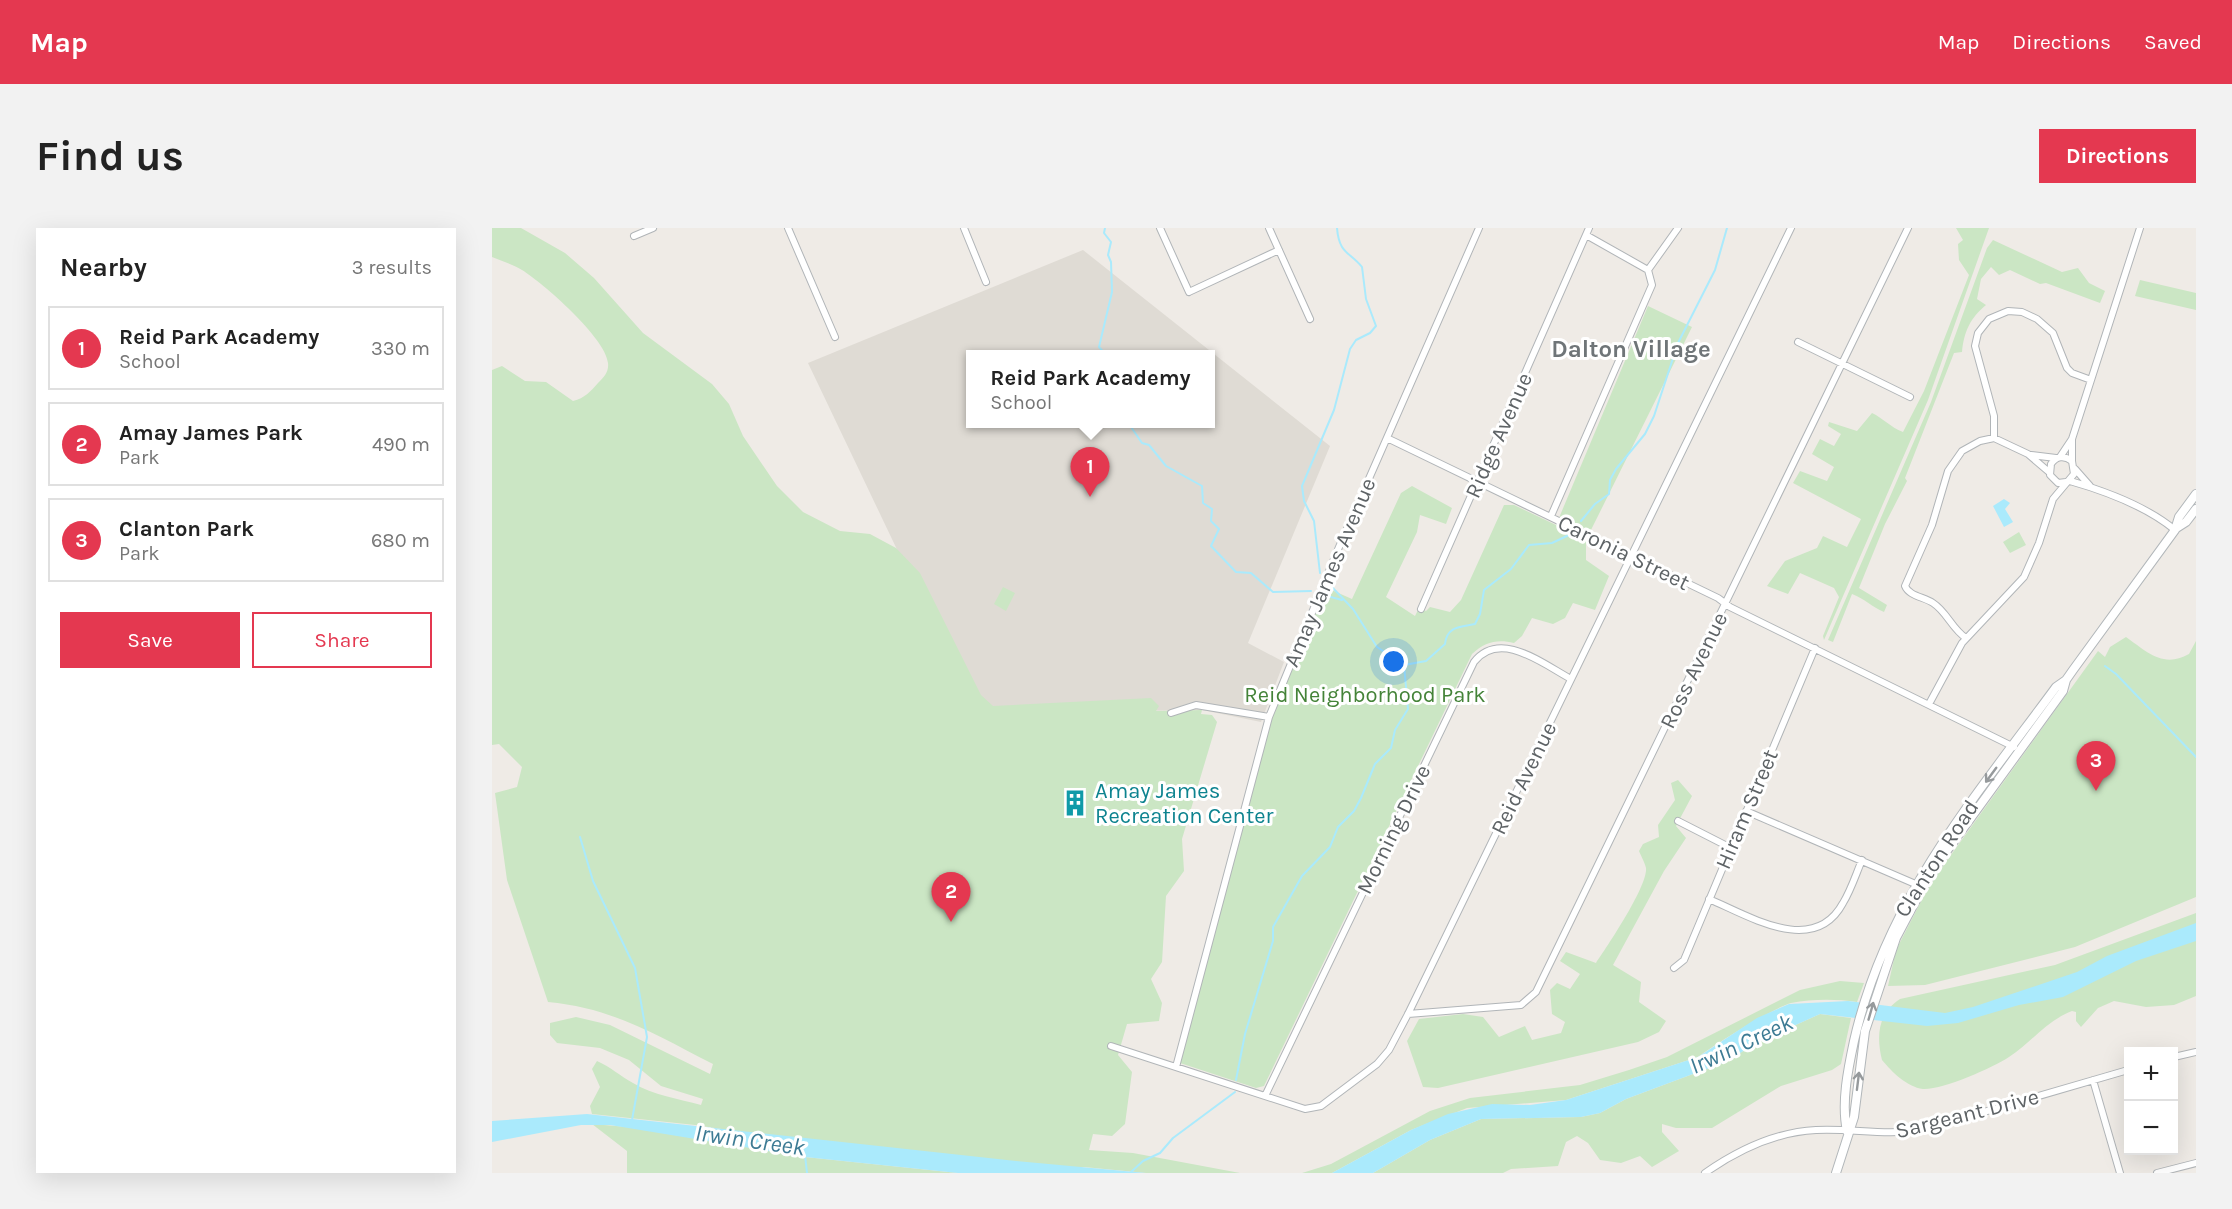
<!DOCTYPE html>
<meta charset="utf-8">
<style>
:root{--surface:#fff;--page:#f2f2f2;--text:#222;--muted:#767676;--line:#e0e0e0;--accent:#e43850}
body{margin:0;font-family:Karla,sans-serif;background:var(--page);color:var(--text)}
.controls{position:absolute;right:18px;bottom:18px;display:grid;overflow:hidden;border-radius:0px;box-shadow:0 6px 24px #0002}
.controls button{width:54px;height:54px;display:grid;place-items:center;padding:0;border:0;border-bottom:2px solid var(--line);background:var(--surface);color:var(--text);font:30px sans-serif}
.you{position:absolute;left:902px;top:434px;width:21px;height:21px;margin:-15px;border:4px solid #fff;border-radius:50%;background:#1a73e8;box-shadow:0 0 0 9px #1a73e833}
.badge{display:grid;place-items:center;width:39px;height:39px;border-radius:50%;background:var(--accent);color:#fff;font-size:20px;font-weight:700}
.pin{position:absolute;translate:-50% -50px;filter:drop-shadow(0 2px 3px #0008)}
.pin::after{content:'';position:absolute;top:32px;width:21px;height:18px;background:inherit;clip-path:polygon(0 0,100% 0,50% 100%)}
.popup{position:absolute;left:474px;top:122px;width:249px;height:78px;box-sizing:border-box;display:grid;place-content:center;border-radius:0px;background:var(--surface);filter:drop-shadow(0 2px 4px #0005);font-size:20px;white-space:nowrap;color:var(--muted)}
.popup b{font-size:22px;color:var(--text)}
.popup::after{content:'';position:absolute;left:50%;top:100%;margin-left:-12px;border:12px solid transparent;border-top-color:var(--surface)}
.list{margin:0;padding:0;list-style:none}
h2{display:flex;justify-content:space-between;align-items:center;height:78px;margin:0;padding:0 24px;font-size:26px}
h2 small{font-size:20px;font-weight:400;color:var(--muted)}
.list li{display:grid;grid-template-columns:39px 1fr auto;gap:18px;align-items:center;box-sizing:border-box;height:84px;margin:0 12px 12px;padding:0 12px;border:2px solid var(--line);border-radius:0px}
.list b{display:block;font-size:22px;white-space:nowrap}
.list p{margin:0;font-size:20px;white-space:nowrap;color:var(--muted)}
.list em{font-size:20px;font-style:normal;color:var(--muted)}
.actions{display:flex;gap:12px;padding:18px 24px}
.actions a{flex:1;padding:14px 0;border:2px solid var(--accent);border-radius:0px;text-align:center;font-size:21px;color:var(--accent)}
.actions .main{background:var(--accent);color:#fff}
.map{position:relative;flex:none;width:1704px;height:945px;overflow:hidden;border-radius:0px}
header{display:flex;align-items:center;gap:36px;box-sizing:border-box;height:84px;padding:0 30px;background:var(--accent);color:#fff}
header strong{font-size:28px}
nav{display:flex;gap:33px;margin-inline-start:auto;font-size:21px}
.intro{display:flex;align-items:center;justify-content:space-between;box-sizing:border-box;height:144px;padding:0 36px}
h1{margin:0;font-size:42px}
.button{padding:15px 27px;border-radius:0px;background:var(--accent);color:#fff;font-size:21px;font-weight:700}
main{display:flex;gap:36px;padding:0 36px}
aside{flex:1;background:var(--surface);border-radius:0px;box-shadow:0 6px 24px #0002}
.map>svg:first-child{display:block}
</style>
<header>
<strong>Map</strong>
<nav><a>Map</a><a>Directions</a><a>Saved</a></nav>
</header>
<div class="intro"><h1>Find us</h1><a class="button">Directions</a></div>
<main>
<aside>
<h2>Nearby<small>3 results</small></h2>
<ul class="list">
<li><span class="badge">1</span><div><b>Reid Park Academy</b><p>School</p></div><em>330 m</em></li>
<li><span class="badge">2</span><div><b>Amay James Park</b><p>Park</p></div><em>490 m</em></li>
<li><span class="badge">3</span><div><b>Clanton Park</b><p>Park</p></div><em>680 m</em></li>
</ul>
<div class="actions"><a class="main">Save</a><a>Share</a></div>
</aside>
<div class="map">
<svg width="1704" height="945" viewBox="0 0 1704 945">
<rect width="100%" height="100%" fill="#efebe6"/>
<path fill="#dfdbd4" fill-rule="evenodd" d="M591 22 838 218 756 415 792 434 769 494 710 482 483 485 316 135ZM478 127H718V196H478Z"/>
<path fill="#cbe6c4" d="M0 0H29L73 25 102 50 151 105 220 156 237 176 251 208 285 258 311 284 348 303 378 306 404 320 428 345 489 467 501 478 659 470 667 478 664 483 710 482 709 486 720 487 725 494 690 611 692 643 674 668 670 734 659 751 670 775 667 793 635 796 626 827 640 844 633 896 620 908 601 906 597 922 641 925 748 945H654L592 939 516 945 203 897 100 886 98 878 108 859 100 841 105 833C119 839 128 848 141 855 161 867 187 871 209 877L211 871 169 858 137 832 108 820 65 815 58 807V795L84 789 118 797 218 846 221 836C164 807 121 780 56 774L15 652 3 565 25 559 30 539 7 516 0 517V142L10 138 33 153 54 154 81 173C93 170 98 164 106 155 112 149 117 144 116 135 114 110 51 55 30 42 20 36 10 33 0 29Z
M1464 0H1497L1436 172 1332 412 1331 408 1347 369 1342 360 1308 345 1296 366 1275 358 1293 333 1325 320 1331 308 1355 319 1369 291 1301 255 1308 243 1335 253 1342 239 1320 226 1328 211 1342 218 1349 206 1336 198 1337 194 1365 203 1380 185C1391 190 1398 199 1411 204L1432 163 1477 47 1467 32 1466 16 1471 12Z
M1501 12 1570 44 1586 40 1597 55 1613 63 1608 75 1554 55 1548 56 1518 42 1507 47 1499 39 1489 51 1485 71 1494 77C1478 90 1472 104 1470 124L1462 125 1413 250 1415 253 1393 296 1367 360 1395 377 1392 384C1380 379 1373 371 1360 366L1341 414 1336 412 1439 174 1495 20Z
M1648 52 1704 65V82L1643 68Z
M1156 78 1200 99 1094 312V332L1117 348 1103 382 1081 375 1073 390 1061 396 1040 390 1030 408 1022 415C1005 411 993 414 980 426L772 858 764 860 688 835 777 498 800 438 835 360 860 371 909 265 920 258 960 280 954 296 928 287 925 304 894 369 923 388 927 380 934 383 938 379 958 384 969 372 1012 277H1022L1064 297Z
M1527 304 1534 317 1518 325 1511 314Z
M511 359 523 365 514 383 502 376Z
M1634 409C1654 423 1671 441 1697 426L1704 413V669L1583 719 1433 757 1396 758 1404 722 1438 656 1606 423 1613 429 1618 419Z
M1186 552 1200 568 1184 598 1194 610 1172 643 1121 737 1149 754 1147 774 1174 793 1167 804 1146 814 946 860 931 859 915 813 927 791 971 786 991 789 1007 809 1033 798 1040 812 1069 805 1073 794 1060 786 1058 762 1065 755 1078 761 1088 746 1068 733 1074 724 1104 735C1115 719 1156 658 1154 640 1153 635 1149 628 1147 623L1151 616 1167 609 1166 597 1183 572 1179 555Z
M1704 685V768L1682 777 1654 779 1622 773 1606 780 1589 799 1584 793V784L1580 783C1554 793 1540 814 1517 829 1500 840 1451 862 1431 861 1415 859 1400 844 1390 832 1384 808 1386 785 1408 771L1563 737Z
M1348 753 1372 755 1365 774C1344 771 1320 771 1299 775 1283 779 1220 818 1206 829L1074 872 975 880 919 902 840 945H810L839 936 938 883 978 870 1088 857 1137 842 1175 829 1308 762Z
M1328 786 1359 790 1349 836 1340 842 1289 858 1220 900H1184L1170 896V904L1187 923 1160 939 1148 928 1129 935 1108 932 1096 915 1085 908 1074 914 1066 938 1019 941 1011 945H881L938 912 989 891 1089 889 1108 885 1134 871 1233 834 1268 813Z
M100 896 136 899 313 929 466 945H135V923Z"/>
<path fill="#aaeafc" d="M1512 271 1518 275 1513 281 1521 294 1512 299 1501 278Z
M1704 695V713L1644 733 1571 769 1527 777 1466 795 1435 798 1328 786 1268 813 1233 834 1134 871 1108 885 1089 889 989 891 938 912 881 945H840L919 902 956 886 1000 876 1038 877 1074 872 1206 829 1265 790 1297 776 1356 773 1453 785 1481 779 1585 744 1615 728Z
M95 886 524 933 654 945H466L313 929 118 897H89L0 914V893Z"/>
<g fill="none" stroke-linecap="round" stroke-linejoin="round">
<path stroke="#aaeafc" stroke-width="2" d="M613 0 612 5 619 14 616 27 619 34 620 64 607 119 614 127
M637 196 650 215 657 217 674 238 710 258 711 275 720 281 719 293 727 301 719 318 744 344 759 345 781 364 819 363
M1089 293 1103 276 1117 266 1118 252 1124 241 1153 206 1162 188 1186 115 1223 42 1235 0
M828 345 822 293 812 273 810 258 842 182 858 121 864 112 878 105 884 98 874 71 870 39C858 24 847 26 845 0
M838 357 861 381 885 419 912 437 934 433 953 416C955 398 968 399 983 396L988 386 992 362 1019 341 1037 317 1060 315 1077 307
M835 368 850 372
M1613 438 1624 446 1704 529
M88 609 101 653 143 740 155 809 140 892
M744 852 753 806 781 713V699L810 648 838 619 846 599 862 583 869 570 883 536 899 520 903 502 916 481 912 437
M313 927 315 945
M638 945 651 933 668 925 681 910 743 864"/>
<g stroke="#b1b5b8" stroke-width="8">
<path id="street" d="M296 0 343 109
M472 0 494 54
M668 0 697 64 787 22
M777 0 818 91
M1094 7 1156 42
M142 8 161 0
M1156 42 1186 0
M1306 114 1418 169
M895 210 1226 370 1238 379 1522 519
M1502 210V188L1483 118 1486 105 1497 91 1516 83 1530 84 1545 91 1561 105 1575 140 1580 145 1599 152
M1539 227 1564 230
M1568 229 1580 211 1648 0
M1580 233V211
M1583 241 1598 258
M1578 253C1613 263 1654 278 1683 302
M1059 288 1160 57 1156 42
M929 381 1097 0
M1474 410C1460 401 1455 384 1441 375 1432 369 1417 368 1413 358L1440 297 1456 243 1470 223 1488 213 1502 210 1536 226 1557 244
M1437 476 1470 415 1532 349 1547 315 1561 271 1582 246 1580 233C1572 227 1564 228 1559 236L1558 247 1566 255 1574 254
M679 485 704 477 777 489
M1254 583 1428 658
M1186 593 1237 619
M1217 671C1257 688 1322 729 1351 675 1359 662 1364 646 1370 632
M1182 740 1192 732 1323 420
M916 786 1029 777 1044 764 1416 0
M619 818 813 881 829 878 885 836 897 822 916 786 1299 0
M1682 829 1704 824
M684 839 777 489 847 319 987 0
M1601 852 1628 945
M773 868 982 434C1008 401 1051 436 1079 451
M1213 945C1246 922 1283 904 1324 902 1360 900 1392 908 1430 902L1636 842
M1665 945 1704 935"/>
</g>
<g stroke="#b2b7ba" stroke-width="10">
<path id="secondary" d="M1683 301 1694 294 1704 281
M1355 903C1349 875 1356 841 1362 813 1394 672 1481 572 1564 459L1574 452 1581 442 1683 302 1687 289 1704 266
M1344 945 1362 889 1373 803 1404 710 1431 659 1454 624 1571 463 1574 452"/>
</g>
<use href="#street" stroke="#fff" stroke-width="6"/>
<use href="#secondary" stroke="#fff" stroke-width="8"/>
</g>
<defs><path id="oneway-shaft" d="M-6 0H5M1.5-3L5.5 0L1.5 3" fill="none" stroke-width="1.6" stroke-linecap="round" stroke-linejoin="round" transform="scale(1.5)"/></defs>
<g stroke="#969a9c">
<use href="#oneway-shaft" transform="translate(1499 547) rotate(126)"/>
<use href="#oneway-shaft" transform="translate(1379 783) rotate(-74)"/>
<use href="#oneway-shaft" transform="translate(1366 853) rotate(-83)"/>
</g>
<defs>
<g id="building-bare" transform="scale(2.07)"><path d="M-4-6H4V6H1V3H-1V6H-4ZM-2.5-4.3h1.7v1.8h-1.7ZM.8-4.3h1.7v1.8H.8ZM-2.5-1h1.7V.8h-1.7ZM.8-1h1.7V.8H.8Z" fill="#0f9aa8" stroke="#fff" stroke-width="2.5" paint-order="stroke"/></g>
</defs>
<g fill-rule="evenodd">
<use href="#building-bare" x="583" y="575"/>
</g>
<g text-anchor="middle" stroke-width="6" stroke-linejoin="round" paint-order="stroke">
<g font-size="22" fill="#5e6366" stroke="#fff">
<text transform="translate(1006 207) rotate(-66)" y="8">Ridge Avenue</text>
<text transform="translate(1132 324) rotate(26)" y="8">Caronia Street</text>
<text transform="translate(837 344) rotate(-67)" y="8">Amay James Avenue</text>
<text transform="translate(1201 442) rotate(-64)" y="8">Ross Avenue</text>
<text transform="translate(1031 550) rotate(-64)" y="8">Reid Avenue</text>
<text transform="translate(1254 581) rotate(-67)" y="8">Hiram Street</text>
<text transform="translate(901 601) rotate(-64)" y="8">Morning Drive</text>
<text transform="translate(1444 630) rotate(-57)" y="8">Clanton Road</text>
<text transform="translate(1475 885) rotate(-14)" y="8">Sargeant Drive</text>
</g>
<g font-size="22" fill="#448338" stroke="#fff">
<text x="873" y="474">Reid Neighborhood Park</text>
</g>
<g font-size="22" fill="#0d838f" stroke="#fff" text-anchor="start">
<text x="603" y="570">Amay James<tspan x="603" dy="25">Recreation Center</tspan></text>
</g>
<g font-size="24" font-weight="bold" fill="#6f7578" stroke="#fff">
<text x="1139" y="129">Dalton Village</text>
</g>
<g font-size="24" font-style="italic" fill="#3d7b94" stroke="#fff">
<text transform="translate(1249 816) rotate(-25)" y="8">Irwin Creek</text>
<text transform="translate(258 912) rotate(8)" y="8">Irwin Creek</text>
</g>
</g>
</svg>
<div class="controls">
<button>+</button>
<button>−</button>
</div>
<div class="you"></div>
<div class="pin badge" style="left:598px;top:269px">1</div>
<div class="popup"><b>Reid Park Academy</b>School</div>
<div class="pin badge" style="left:459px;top:694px">2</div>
<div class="pin badge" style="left:1604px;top:563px">3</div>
</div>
</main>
